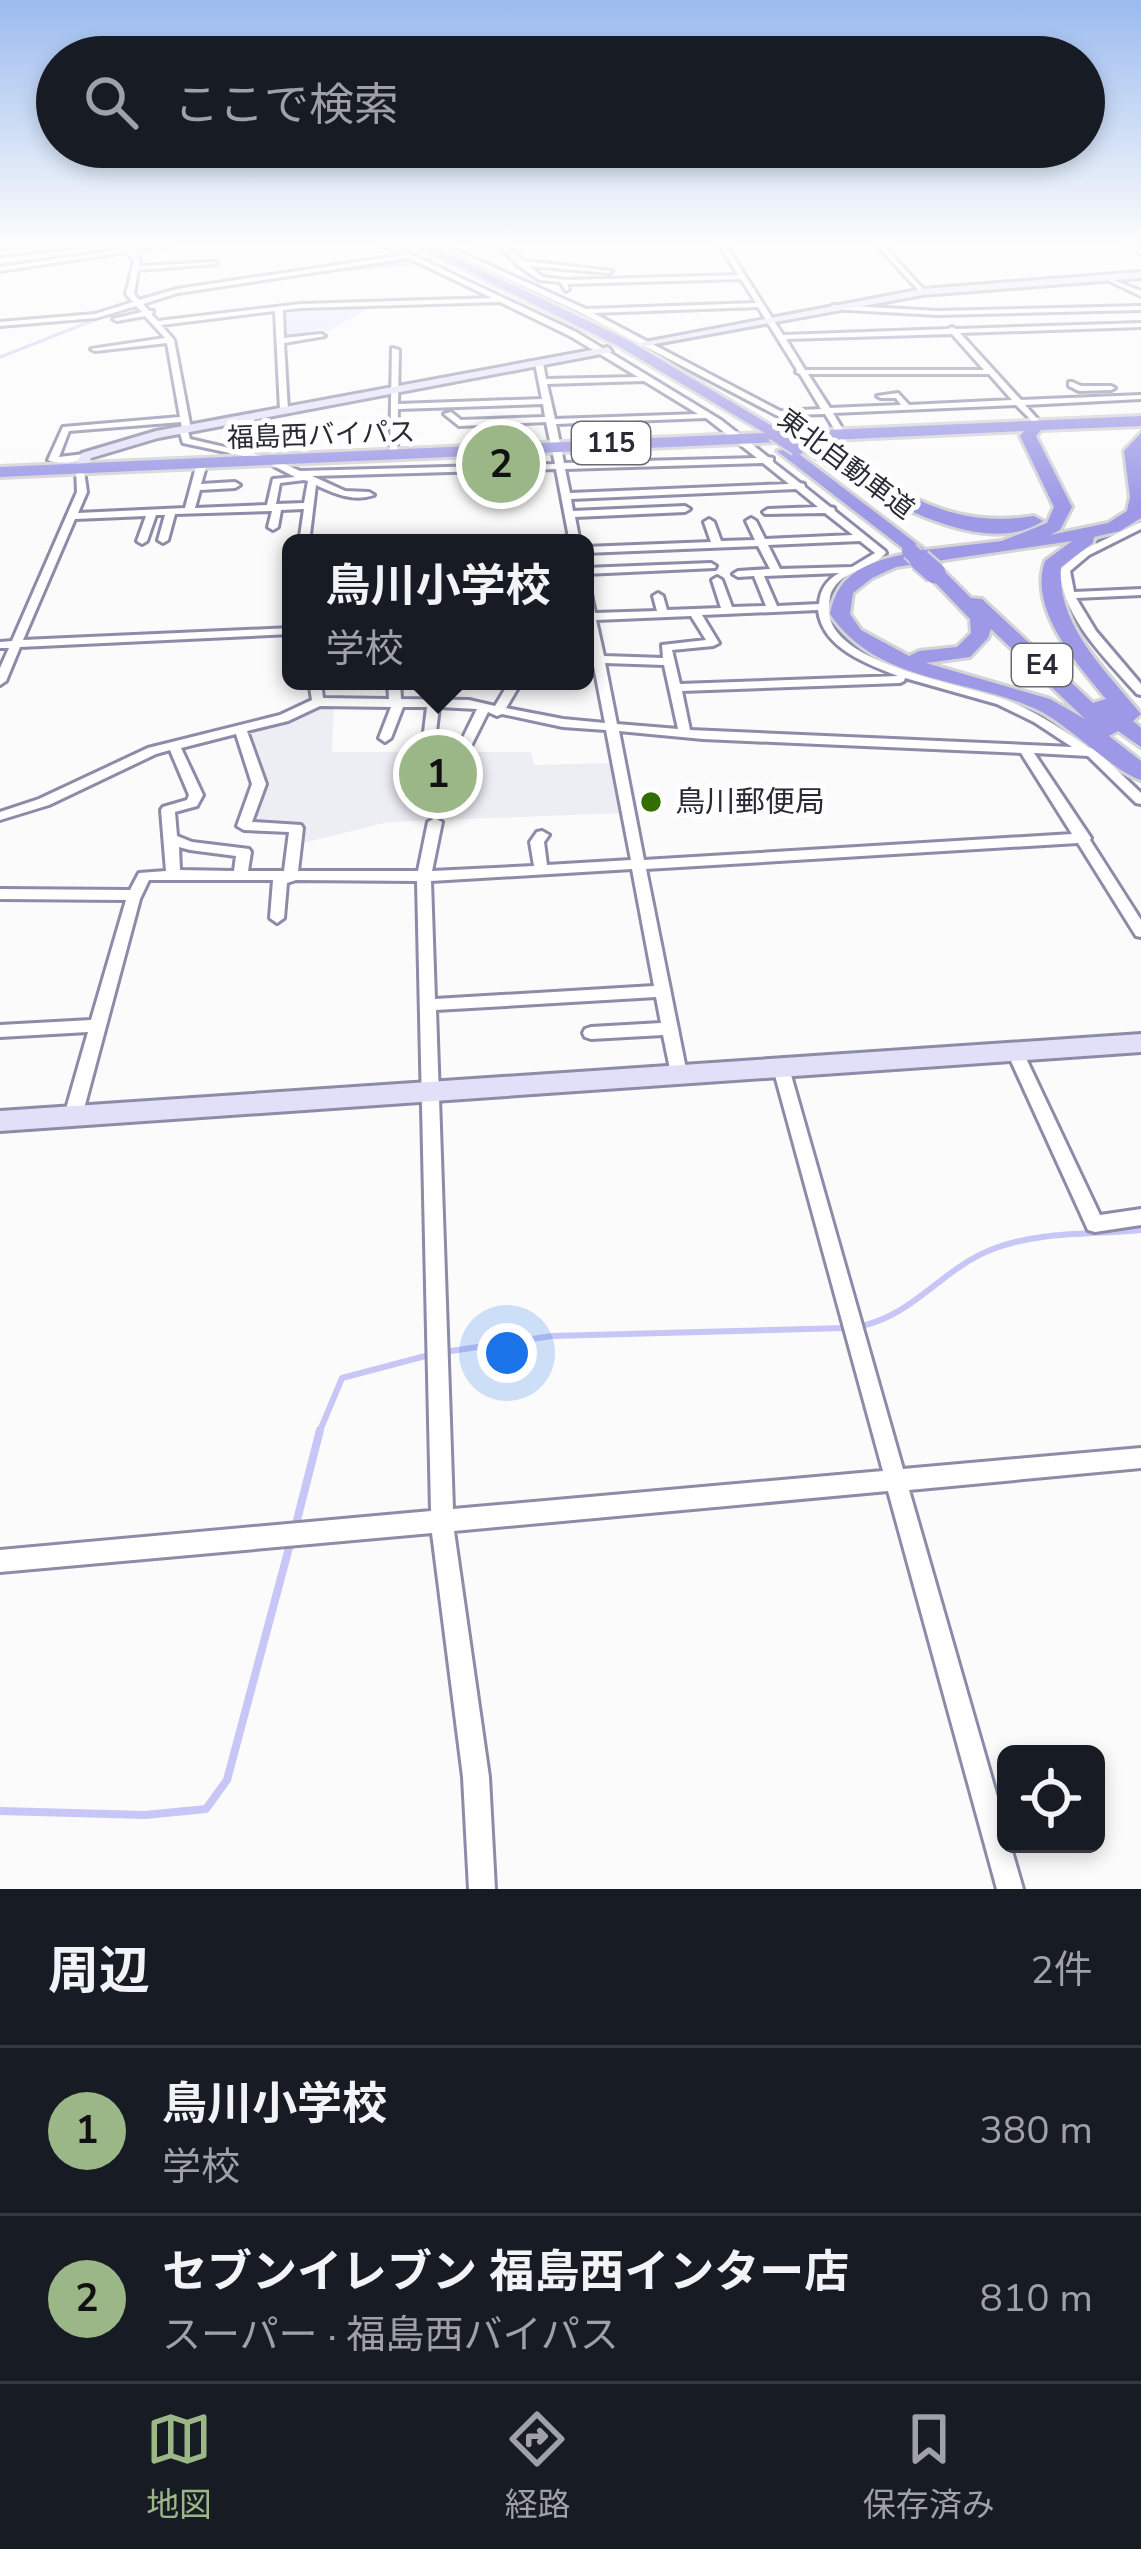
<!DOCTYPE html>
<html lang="ja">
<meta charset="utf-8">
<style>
:root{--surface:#171b24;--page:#20242c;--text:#f1f3f6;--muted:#9ea1a6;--line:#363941;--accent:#9cb787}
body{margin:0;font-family:"Nunito Sans","Noto Sans JP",sans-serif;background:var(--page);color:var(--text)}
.controls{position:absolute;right:36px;bottom:36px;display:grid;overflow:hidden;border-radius:18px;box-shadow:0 6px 18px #0003}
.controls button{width:108px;height:108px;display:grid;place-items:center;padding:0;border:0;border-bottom:3px solid var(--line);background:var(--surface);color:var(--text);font:60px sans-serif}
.you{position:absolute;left:507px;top:1353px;width:42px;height:42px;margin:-30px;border:9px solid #fff;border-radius:50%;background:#1a73e8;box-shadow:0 0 0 18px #1a73e833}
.badge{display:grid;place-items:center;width:78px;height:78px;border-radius:50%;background:var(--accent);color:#111;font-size:39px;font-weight:700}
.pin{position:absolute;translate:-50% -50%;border:6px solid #fff;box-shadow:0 3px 12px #0006}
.popup{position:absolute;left:282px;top:534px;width:312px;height:156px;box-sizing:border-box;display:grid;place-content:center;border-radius:18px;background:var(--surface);filter:drop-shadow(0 3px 9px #0005);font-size:39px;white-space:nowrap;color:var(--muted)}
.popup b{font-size:45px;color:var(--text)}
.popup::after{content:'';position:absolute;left:50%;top:100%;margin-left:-24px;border:24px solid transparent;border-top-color:var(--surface)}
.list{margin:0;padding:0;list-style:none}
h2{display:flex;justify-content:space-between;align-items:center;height:156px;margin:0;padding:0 48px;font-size:51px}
h2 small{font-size:39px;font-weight:400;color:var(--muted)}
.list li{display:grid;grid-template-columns:78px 1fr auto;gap:36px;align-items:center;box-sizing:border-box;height:168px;padding:0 48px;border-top:3px solid var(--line)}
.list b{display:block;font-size:45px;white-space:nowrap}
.list p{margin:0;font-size:39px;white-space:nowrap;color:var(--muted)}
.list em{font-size:39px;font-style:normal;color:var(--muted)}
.icon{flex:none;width:66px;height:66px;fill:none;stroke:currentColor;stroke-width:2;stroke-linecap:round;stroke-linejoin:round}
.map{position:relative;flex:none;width:1141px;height:1889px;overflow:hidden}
.search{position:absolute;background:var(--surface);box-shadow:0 6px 18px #0003;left:36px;right:36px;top:36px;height:132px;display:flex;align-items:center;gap:30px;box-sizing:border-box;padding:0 42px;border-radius:66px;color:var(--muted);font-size:45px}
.sheet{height:492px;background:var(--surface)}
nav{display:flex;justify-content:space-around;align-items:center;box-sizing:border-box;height:168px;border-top:3px solid var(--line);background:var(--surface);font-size:33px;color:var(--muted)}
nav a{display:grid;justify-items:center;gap:6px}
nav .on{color:var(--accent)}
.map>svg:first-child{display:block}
</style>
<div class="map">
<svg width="1141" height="1889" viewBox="0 0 1141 1889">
<rect width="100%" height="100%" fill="#fbfbfb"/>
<path fill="#ededf4" d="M320 704 334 707 332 752H531L534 765 611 763 622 813 388 822 299 844 301 826 249 823 265 782 248 731Z"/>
<path fill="#e3e2ff" d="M377 304 321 335 282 340 281 310Z"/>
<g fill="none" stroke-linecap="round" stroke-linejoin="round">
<path stroke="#c7c6f6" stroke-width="3" d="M142 247 160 244
M316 272 407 264 495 244
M0 357 112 313"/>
<path stroke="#c7c6f6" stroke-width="6" d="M857 1327C913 1317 942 1268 993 1249 1039 1231 1093 1235 1141 1230
M444 1352 552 1336 845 1328
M319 1433 342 1378 433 1354"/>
<path stroke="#c7c6f6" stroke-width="8" d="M295 1528 320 1430
M0 1811 145 1815 206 1809 227 1780 290 1544"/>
</g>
<path fill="#bbbad8" stroke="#838297" stroke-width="3" d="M571 535 573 543H441V541Z"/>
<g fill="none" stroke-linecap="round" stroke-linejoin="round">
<g stroke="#8c8ba8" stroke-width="6">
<path id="street" d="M76 244H96L0 255V251Z
M103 244H112L127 248 172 244 135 251 140 261 139 266 214 262 217 264 138 270 134 294 139 300 177 289 403 255 382 244H389L576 332 721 420 768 457 773 458V462L800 483 804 484 805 487 830 507 834 508 835 511 885 551 886 553C872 569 844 570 833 589 829 595 830 600 829 607 824 665 968 684 1009 701 1038 713 1064 730 1089 748L1095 749 1141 793V804L1136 803 1088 756 1034 753 1091 838 1090 840 1141 920V937L1136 936 1078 843 646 869 687 1074 685 1079H673L671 1074 663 1035 591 1039 585 1037 583 1033 585 1029 591 1027 661 1023 656 997 436 1010 453 1509 883 1471 773 1068 775 1064H787L789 1068 903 1469 1141 1448V1468L909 1490 1006 1828V1844H1010L1023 1889H997L888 1491 454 1531 489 1777 495 1889H469L463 1777 432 1533 0 1572V1550L431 1511 417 881 296 880 287 883 284 918 277 923 270 918 273 880H149L140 899 82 1116 79 1121 73 1123 67 1121 64 1116 88 1032 0 1037V1025L91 1020 126 900 0 899V889L130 890 139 873 166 871 161 810 163 807 187 800 189 795 170 750 156 754 49 805 0 820V812L39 799 148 748 280 715 312 700 309 681H321L323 698 389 699 388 681H400L401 699 469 700 495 706 510 681H522L506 708 563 719 605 723 585 620V586L590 589 595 613 657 611 653 596 658 593 663 596 667 610 721 608 712 580 717 577 722 580 732 607 766 606 754 576 738 577 733 574 738 571 770 569 758 546 585 553V547L711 542 704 522 709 519 714 522 721 541 755 540 746 521 751 518 756 521 765 539 853 535 825 513 765 514 763 512 768 509 818 507 796 489 571 499 573 511 685 506 690 509 685 512 575 517 580 543H570L556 469 312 476 345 491 369 492 374 495C354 502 335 494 316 485L309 543H299L304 509 281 510 278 527 273 530 268 527 272 511 175 514 168 540 163 543 158 540 165 515H156L147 541 142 544 137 541 146 516 75 519 23 640 291 628V634L20 647 6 681 0 685V668L9 648H0V642L12 641 77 492 76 469 84 471 87 492 78 513 185 508 196 467 201 464 206 467 201 484 235 482 240 485 235 488 200 490 195 508 267 505 273 479 295 477 272 465V461L275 460 300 471 555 464 546 422 459 426 444 414 451 412 461 420 545 417 543 404 398 409 397 453 390 455 392 348 399 350 398 404 542 399 535 363 539 361 543 363 546 379 638 377 570 336 500 302 301 308 283 310 284 338 321 334 325 336 284 343 288 410 284 413 280 410 275 311 161 325 174 340 191 429 188 431 190 439 263 456V460L183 443 179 430 182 428 181 422 69 431 59 457 84 454 89 457C79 462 58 465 48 460L63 427 180 417 167 343 95 351 91 349 165 338 145 316 117 321 113 319 142 312 136 306 96 318 0 326V322L95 314 133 302 126 294 134 261 126 252 0 271V267L118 250ZM409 258 492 298 301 304 158 321 152 315 153 311H149L143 304 178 293ZM644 381 698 414 555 419 547 384ZM706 418 757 458 564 463 556 424ZM763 463 789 484 570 493 565 469ZM304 480 308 481 304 503 276 504 280 483ZM860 541 875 553 852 567 780 569 768 545ZM839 573C827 580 820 589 819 604L777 606 764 576ZM818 610C822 648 867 664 898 676L680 684 672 650 713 646 719 643 702 615ZM691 616 706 640 662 645 663 658 604 656 596 620ZM605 663 664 665 678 729 617 724ZM905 678 997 704 1034 722 1072 747 690 730 682 691 900 683 904 681ZM320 706 391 707 379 738 385 742 391 738 403 707H427L424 732 430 736 436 732 439 707 477 709 456 752 462 756 468 752 488 712 497 716 502 714 563 727 606 730 631 860 547 865 544 842 549 835 542 831 537 832 530 842 534 866 432 871 442 822 435 818 428 822 418 871H298L303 828 301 825 252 822 266 784 247 731 288 721ZM619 731 703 739 1021 753 1072 834 644 860ZM236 734 252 784 237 826 244 830 289 832 284 871H248L251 852 249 849 192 842 177 836 175 812 197 806 203 795 181 748ZM179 847 190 850 236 856 234 871 180 870ZM632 869 654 986 435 999 431 881Z
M434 244H442L586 309 756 303 741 279 568 284 569 289 566 291 560 282 539 280 516 264V262L495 244H502L524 261 612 271 609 273 529 266 543 277 566 280 738 275 719 244H725L783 335 948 329 952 327 956 329 1141 323V327L960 333 1021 400 1141 395V399L1025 405 1042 424 1038 427 1016 405 833 413 845 433 841 436 838 435 825 414 789 415 821 432V436L818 437 581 313ZM758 307 797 370 796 372 800 374 821 409 780 411 593 313ZM952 334 984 370H805L786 339ZM808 374H989L1012 400 909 405 898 393 877 396 881 398H896L901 405 830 408Z
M876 244H882L925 291V293H921Z
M1128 244H1135L1141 249V254Z
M1103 276 1141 291V296L1103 278Z
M833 305 938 311 1141 306V310L938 315 830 309Z
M1072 382 1081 386H1111L1115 388 1111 390 1079 391 1069 386V382Z
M1141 522V529L1089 555 1070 571 1074 592 1141 589V595L1076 598 1096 631 1141 684V695L1137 694C1106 659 1063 619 1060 570L1081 551Z
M711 563 716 566 715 568 585 574V568Z
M1015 1046 1021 1048 1023 1052 1100 1215 1141 1209V1225L1095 1232 1088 1230 1007 1052 1009 1048Z"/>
</g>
<g stroke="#8c8ba8" stroke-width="6">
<path id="secondary" d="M1141 272V278L923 295 639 347 634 344 923 289Z
M608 347 612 352 158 438 91 458 84 474 73 471 82 453 156 431Z
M1141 1034V1052L0 1131V1111Z"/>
</g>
<g stroke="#d4d4d7" stroke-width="6">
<path id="highway" d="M412 244H427L628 340 782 432 1141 416V426L1041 430 1036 436 1072 507 1060 530 1050 535 1108 523 1127 511 1130 497 1124 451 1141 433V518L1120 531 1094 537 1093 543 1061 567C1056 625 1107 672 1141 714L1133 721 1141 728V747L1118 731 1109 736 1141 761V780C1116 773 1071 727 1040 711 970 677 878 685 830 614 838 571 869 562 909 553L777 451 791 448 925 550 1002 541 1047 523 1054 507 1020 436 1024 431 808 441C891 477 934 532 1034 516L1043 521C977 565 856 483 800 448L798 445 803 441 0 477V467L765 433 618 346ZM1072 541 1045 561C1028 609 1077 664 1106 699L1093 703 982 599 971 598 942 569 926 573 970 619 971 633 957 647 919 651 909 656 861 630 850 614 853 593 872 578 896 567ZM991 629 1085 719 1050 699 926 663 970 657 988 638Z"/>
</g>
<use href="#street" fill="#fff" fill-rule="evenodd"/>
<use href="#secondary" fill="#e2e0f8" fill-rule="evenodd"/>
<use href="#highway" fill="#9d99e6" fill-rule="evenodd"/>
<g stroke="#d4d4d7" stroke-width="20" stroke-linecap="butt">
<path id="highway-bridge-far1" d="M774 432 797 447
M910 551 923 563"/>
</g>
<g stroke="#d4d4d7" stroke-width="26" stroke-linecap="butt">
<path id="highway-bridge" d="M920 560 935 573"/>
</g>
<use href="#highway-bridge-far1" stroke="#9d99e6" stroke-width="16"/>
<use href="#highway-bridge" stroke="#9d99e6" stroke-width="21"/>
</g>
<linearGradient id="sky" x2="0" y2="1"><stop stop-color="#9bbbee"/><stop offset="0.48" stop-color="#fdfdfd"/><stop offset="1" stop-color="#fdfdfd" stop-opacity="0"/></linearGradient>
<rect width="1141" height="508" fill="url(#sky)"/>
<circle fill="#336e00" stroke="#fff" stroke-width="4.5" cx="651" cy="802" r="12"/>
<g text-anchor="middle" stroke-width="10" stroke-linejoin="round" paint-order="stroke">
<g font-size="27" fill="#2a2a36" stroke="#fff">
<text transform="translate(321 435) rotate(-2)" y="9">福島西バイパス</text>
<text transform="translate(846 464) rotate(37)" y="9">東北自動車道</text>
</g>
<g fill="#fff" stroke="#6a6a72" stroke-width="3">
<rect x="572" y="422" width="78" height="42" rx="9"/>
<rect x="1012" y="644" width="60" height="42" rx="9"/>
</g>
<g font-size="27" font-weight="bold" fill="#2a2a36">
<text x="611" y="452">115</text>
<text x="1042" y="674">E4</text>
</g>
<g font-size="30" fill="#2a2a36" stroke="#fff" text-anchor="start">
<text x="675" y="812">鳥川郵便局</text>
</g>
</g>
</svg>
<div class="controls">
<button><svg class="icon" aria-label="locate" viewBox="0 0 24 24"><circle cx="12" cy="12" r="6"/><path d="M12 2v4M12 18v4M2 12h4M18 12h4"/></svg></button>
</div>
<div class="you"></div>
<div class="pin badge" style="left:438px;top:774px">1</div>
<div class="popup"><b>鳥川小学校</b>学校</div>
<div class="pin badge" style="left:501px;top:464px">2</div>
<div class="search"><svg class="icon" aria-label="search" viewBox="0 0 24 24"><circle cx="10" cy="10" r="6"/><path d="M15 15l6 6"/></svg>ここで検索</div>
</div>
<section class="sheet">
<h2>周辺<small>2件</small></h2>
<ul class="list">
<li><span class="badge">1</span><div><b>鳥川小学校</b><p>学校</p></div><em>380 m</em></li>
<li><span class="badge">2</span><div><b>セブンイレブン 福島西インター店</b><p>スーパー · 福島西バイパス</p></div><em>810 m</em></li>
</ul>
</section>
<nav>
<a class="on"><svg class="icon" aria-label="map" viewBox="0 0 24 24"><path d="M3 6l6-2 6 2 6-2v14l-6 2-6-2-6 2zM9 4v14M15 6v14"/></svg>地図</a>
<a><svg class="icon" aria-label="directions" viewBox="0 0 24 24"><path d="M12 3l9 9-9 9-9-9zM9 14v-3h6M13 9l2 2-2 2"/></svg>経路</a>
<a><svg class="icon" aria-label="saved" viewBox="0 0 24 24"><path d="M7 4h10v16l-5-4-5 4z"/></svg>保存済み</a>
</nav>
